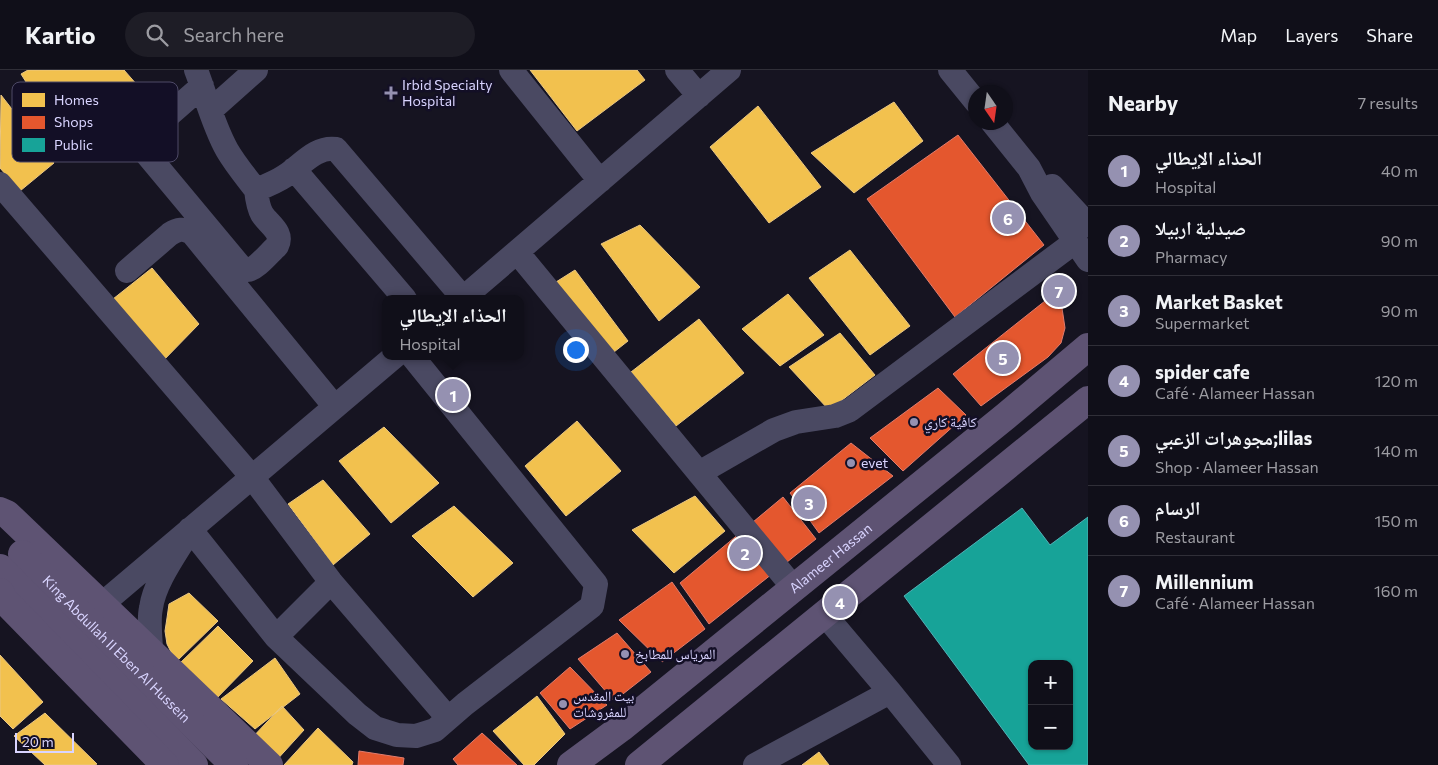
<!DOCTYPE html>
<meta charset="utf-8">
<style>
:root{--surface:#100f19;--page:#1e1d26;--text:#f1f3f6;--muted:#9c9ca2;--line:#302f38;--accent:#9591b1}
body{margin:0;font-family:Commissioner,"Noto Naskh Arabic",sans-serif;background:var(--page);color:var(--text)}
.controls{position:absolute;right:15px;bottom:15px;display:grid;overflow:hidden;border-radius:10px;box-shadow:0 1px 4px #0004}
.controls button{width:45px;height:45px;display:grid;place-items:center;padding:0;border:0;border-bottom:1px solid var(--line);background:var(--surface);color:var(--text);font:25px sans-serif}
.compass{position:absolute;left:968px;top:15px;width:45px;height:45px;border-radius:50%;background:var(--surface);box-shadow:0 1px 4px #0004;rotate:167deg}
.scale{position:absolute;left:15px;bottom:12px;width:59px;box-sizing:border-box;padding-left:5px;border:2px solid #d9d4ff;border-top:0;font-size:14px;line-height:18px;white-space:nowrap;color:#d9d4ff;-webkit-text-stroke:4px #130f26;paint-order:stroke}
.you{position:absolute;left:575px;top:279px;width:18px;height:18px;margin:-12px;border:4px solid #fff;border-radius:50%;background:#1a73e8;box-shadow:0 0 0 8px #1a73e833}
.badge{display:grid;place-items:center;width:32px;height:32px;border-radius:50%;background:var(--accent);color:#fff;font-size:16px;font-weight:700}
.pin{position:absolute;translate:-50% -50%;border:2px solid #fff;box-shadow:0 1px 5px #0006}
.popup{position:absolute;left:382px;top:225px;width:142px;height:65px;box-sizing:border-box;display:grid;place-content:center;border-radius:10px;background:var(--surface);filter:drop-shadow(0 1px 4px #0005);font-size:16px;white-space:nowrap;color:var(--muted)}
.popup b{font-size:19px;color:var(--text)}
.popup::after{content:'';position:absolute;left:50%;top:100%;margin-left:-10px;border:10px solid transparent;border-top-color:var(--surface)}
.list{margin:0;padding:0;list-style:none}
h2{display:flex;justify-content:space-between;align-items:center;height:65px;margin:0;padding:0 20px;font-size:21px}
h2 small{font-size:16px;font-weight:400;color:var(--muted)}
.list li{display:grid;grid-template-columns:32px 1fr auto;gap:15px;align-items:center;box-sizing:border-box;height:70px;padding:0 20px;border-top:1px solid var(--line)}
.list b{display:block;font-size:19px;white-space:nowrap}
.list p{margin:0;font-size:16px;white-space:nowrap;color:var(--muted)}
.list em{font-size:16px;font-style:normal;color:var(--muted)}
.icon{flex:none;width:28px;height:28px;fill:none;stroke:currentColor;stroke-width:2;stroke-linecap:round;stroke-linejoin:round}
.map{position:relative;flex:none;width:1088px;height:695px;overflow:hidden}
header{display:flex;align-items:center;gap:30px;box-sizing:border-box;height:70px;padding:0 25px;background:var(--surface);border-bottom:1px solid var(--line)}
header strong{font-size:24px}
nav{display:flex;gap:28px;margin-inline-start:auto;font-size:18px}
.search{width:350px;height:45px;background:var(--page);display:flex;align-items:center;gap:12px;box-sizing:border-box;padding:0 18px;border-radius:28px;color:var(--muted);font-size:19px}
main{display:flex}
aside{flex:1;background:var(--surface)}
.map>svg:first-child{display:block}
</style>
<header>
<strong>Kartio</strong>
<div class="search"><svg class="icon" aria-label="search" viewBox="0 0 24 24"><circle cx="10" cy="10" r="6"/><path d="M15 15l6 6"/></svg>Search here</div>
<nav><a>Map</a><a>Layers</a><a>Share</a></nav>
</header>
<main>
<div class="map">
<svg width="1088" height="695" viewBox="0 0 1088 695">
<rect width="100%" height="100%" fill="#161421"/>
<path fill="#f2c14e" stroke="#eac783" d="M28 0H124L138 16 72 85 21 4Z
M530 0H637L645 10 577 61Z
M1 25 54 93 20 121 0 98Z
M894 32 923 71 854 123 811 83Z
M758 36 821 117 769 153 710 77Z
M640 155 700 217 659 251 601 174Z
M850 180 910 256 870 285 809 208Z
M152 198 199 254 160 294 113 229Z
M575 200 628 271 614 282 556 212Z
M788 224 824 265 780 296 742 259Z
M699 249 744 303 676 356 631 302Z
M840 263 875 305 829 340 789 297Z
M577 351 621 401 566 446 525 396Z
M384 357 439 413 391 453 339 391Z
M323 410 370 464 333 495 288 434Z
M695 426 725 461 674 503 632 460Z
M454 436 513 493 473 527 412 466Z
M189 523 218 551 176 592 167 574 165 561 167 548 169 534Z
M218 556 253 591 213 632 178 595Z
M0 585 43 632 13 659 0 646Z
M275 588 300 624 255 659 221 629Z
M537 626 565 664 534 695H524L493 661Z
M282 636 304 660 274 693 251 669Z
M45 643 97 694 95 695H45L14 666Z
M318 658 353 692 352 695H284Z
M819 682 829 695H802Z"/>
<path fill="#e4572e" stroke="#e17c6d" d="M958 65 1044 175 955 247 867 129Z
M1050 227 1062 238 1065 258 1061 273 1048 287 981 336 953 304Z
M938 318 966 345 903 401 870 368Z
M851 373 893 406 819 463 790 423Z
M783 427 816 469 709 554 680 513Z
M672 512 705 559 662 592 619 550Z
M617 563 651 602 614 631 578 589Z
M570 597 607 635 570 659 540 623Z
M482 663 517 695H458L453 689Z
M359 681 404 688 403 695H358Z"/>
<path fill="#17a398" stroke="#51b2b7" fill-rule="evenodd" d="M1022 438 1050 475 1088 447V695H1029L904 526ZM1032 594H1069V676H1032Z"/>
<g fill="none" stroke-linecap="round" stroke-linejoin="round">
<path stroke="#4a4962" stroke-width="24" d="M196 0C206 26 213 55 227 80 235 94 246 107 256 120 266 116 276 112 285 106 301 96 315 76 336 79L463 228
M511 0 600 111
M677 0 699 26
M950 0 976 32
M202 16 145 66 143 74 145 82 240 196C243 199 244 200 247 200 255 201 271 181 277 176 284 162 269 155 262 144 258 137 257 129 256 120
M211 40 256 0
M992 52 1029 98 1042 123 1088 190
M294 99 405 229
M0 114 252 407 331 512 448 648
M1052 116 1088 155
M517 182 793 517
M127 201 170 164C178 159 183 158 192 163L335 337
M462 229 729 0
M699 403 774 360 796 352 835 346 850 340 1076 171
M190 459 276 567
M331 512 276 567 357 644 375 658 397 665 416 666 435 660 465 634 592 536 596 514 412 286
M101 535 395 286
M825 545 890 622 949 695
M151 582C151 569 148 551 151 538 154 516 170 492 182 473
M755 695 890 622"/>
<g stroke="#5e5373" stroke-width="28">
<path d="M0 441 7 444 269 695"/>
<path id="s1" d="M22 484 84 548 234 695"/>
<path d="M0 498 194 695"/>
<path d="M0 522 4 530 165 695"/>
<path id="s2" d="M571 695 621 658 1006 346 1088 277"/>
<path d="M639 695 1088 330"/>
</g>
</g>
<g fill="#9591b1" stroke="#130f26" stroke-width="2">
<path d="M388.5 15.5h5v5h5v5h-5v5h-5v-5h-5v-5h5z"/>
<circle cx="914" cy="352" r="5"/>
<circle cx="851" cy="393" r="5"/>
<circle cx="625" cy="584" r="5"/>
<circle cx="563" cy="634" r="5"/>
</g>
<g text-anchor="middle" stroke-width="5" stroke-linejoin="round" paint-order="stroke">
<g font-size="14" fill="#d9d4ff" stroke="#130f26" text-anchor="start">
<text x="402" y="20">Irbid Specialty<tspan x="402" dy="16">Hospital</tspan></text>
<text x="924" y="357">كافية كاري</text>
<text x="861" y="398">evet</text>
<text x="635" y="589">المرياس للمطابخ</text>
<text x="573" y="631">بيت المقدس<tspan x="573" dy="16">للمفروشات</tspan></text>
</g>
<g font-size="14" fill="#d9d4ff" stroke="#130f26">
<text dy="5" stroke="none"><textPath href="#s2" startOffset="332">Alameer Hassan</textPath></text>
<text dy="5" stroke="none"><textPath href="#s1" startOffset="134">King Abdullah II Eben Al Hussein</textPath></text>
</g>
</g>
<rect x="12" y="12" width="166" height="80" rx="8" fill="#130f26" stroke="#4e4a67" stroke-width="1"/>
<rect x="22" y="23" width="23" height="14" fill="#f2c14e"/>
<rect x="22" y="46" width="23" height="13" fill="#e4572e"/>
<rect x="22" y="68" width="23" height="14" fill="#17a398"/>
<g font-size="14" fill="#d9d4ff">
<text x="54" y="35">Homes</text>
<text x="54" y="57">Shops</text>
<text x="54" y="80">Public</text>
</g>
</svg>
<div class="controls">
<button>+</button>
<button>−</button>
</div>
<svg class="compass" viewBox="-18 -18 36 36"><path d="M0-13l5 13h-10z" fill="#e53935"/><path d="M0 13l5-13h-10z" fill="#9c9ca2"/></svg>
<div class="scale">20 m</div>
<div class="you"></div>
<div class="pin badge" style="left:453px;top:325px">1</div>
<div class="popup"><b>الحذاء الإيطالي</b>Hospital</div>
<div class="pin badge" style="left:745px;top:483px">2</div>
<div class="pin badge" style="left:809px;top:433px">3</div>
<div class="pin badge" style="left:840px;top:532px">4</div>
<div class="pin badge" style="left:1003px;top:288px">5</div>
<div class="pin badge" style="left:1008px;top:148px">6</div>
<div class="pin badge" style="left:1059px;top:221px">7</div>
</div>
<aside>
<h2>Nearby<small>7 results</small></h2>
<ul class="list">
<li><span class="badge">1</span><div><b>الحذاء الإيطالي</b><p>Hospital</p></div><em>40 m</em></li>
<li><span class="badge">2</span><div><b>صيدلية اربيلا</b><p>Pharmacy</p></div><em>90 m</em></li>
<li><span class="badge">3</span><div><b>Market Basket</b><p>Supermarket</p></div><em>90 m</em></li>
<li><span class="badge">4</span><div><b>spider cafe</b><p>Café · Alameer Hassan</p></div><em>120 m</em></li>
<li><span class="badge">5</span><div><b>مجوهرات الزعبي;lilas</b><p>Shop · Alameer Hassan</p></div><em>140 m</em></li>
<li><span class="badge">6</span><div><b>الرسام</b><p>Restaurant</p></div><em>150 m</em></li>
<li><span class="badge">7</span><div><b>Millennium</b><p>Café · Alameer Hassan</p></div><em>160 m</em></li>
</ul>
</aside>
</main>
